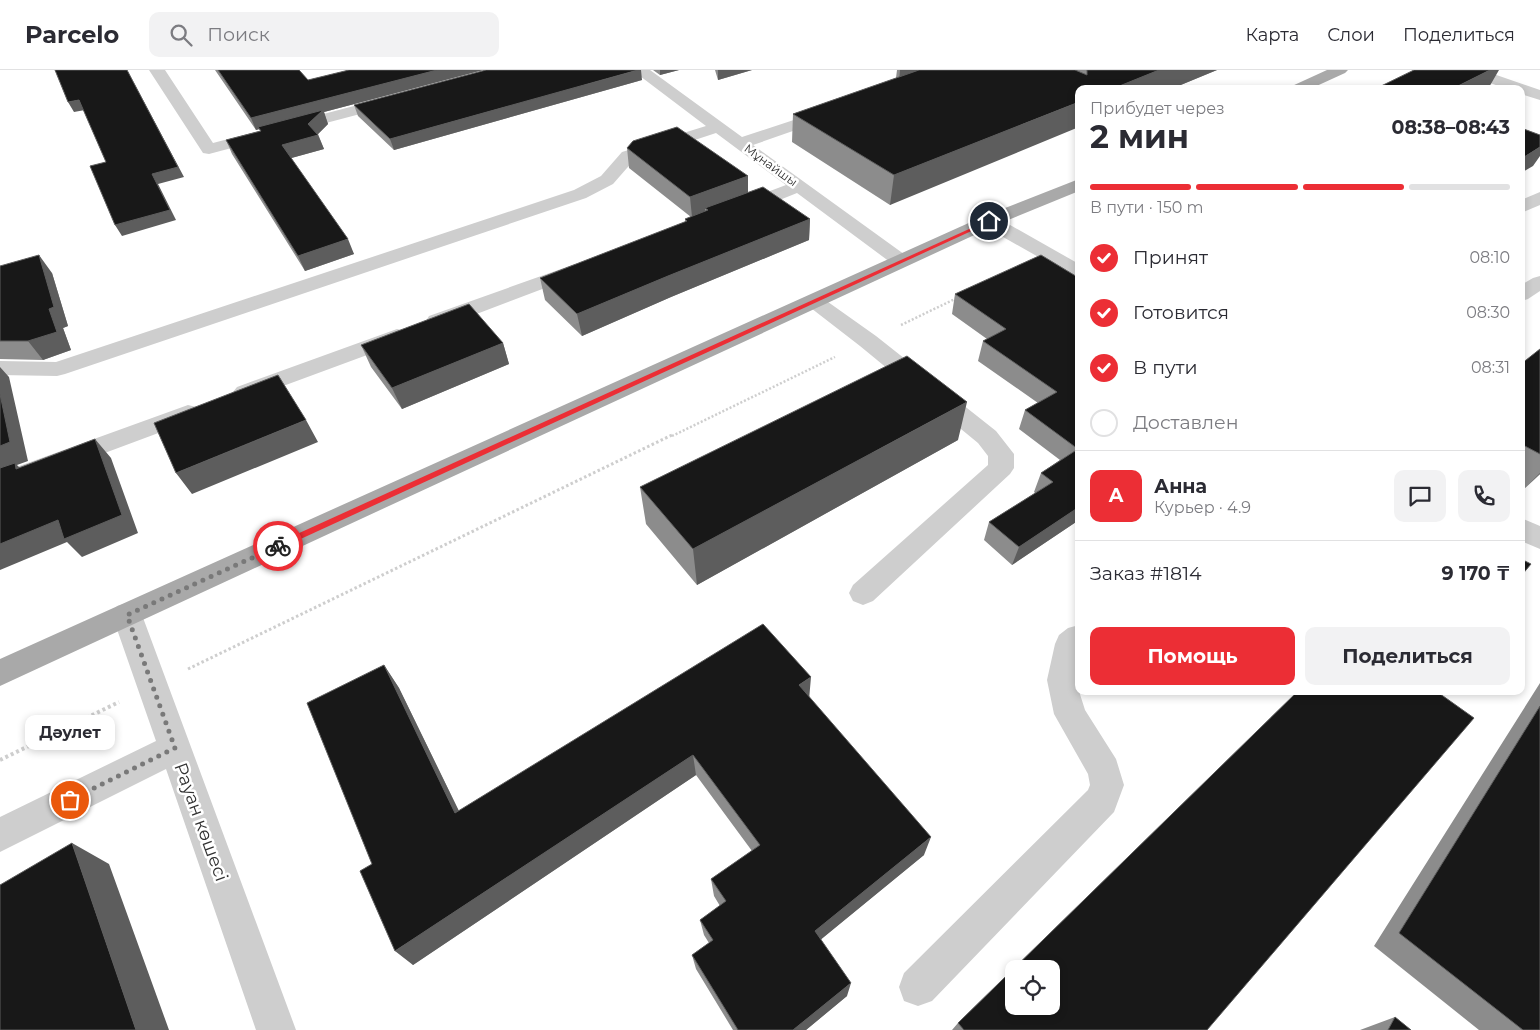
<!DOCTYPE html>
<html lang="ru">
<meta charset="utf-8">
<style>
body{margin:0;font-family:Montserrat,sans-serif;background:#f2f2f3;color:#2b2b33;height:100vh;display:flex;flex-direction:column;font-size:19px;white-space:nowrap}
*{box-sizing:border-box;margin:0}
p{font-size:16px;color:#7c7c81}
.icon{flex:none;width:28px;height:28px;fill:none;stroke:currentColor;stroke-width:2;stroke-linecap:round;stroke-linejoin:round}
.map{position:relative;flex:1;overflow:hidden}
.drawer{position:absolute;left:1075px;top:15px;width:450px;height:610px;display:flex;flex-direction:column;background:#fff;border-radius:10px;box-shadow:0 2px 8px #0003}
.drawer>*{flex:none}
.controls{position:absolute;left:1005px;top:890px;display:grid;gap:10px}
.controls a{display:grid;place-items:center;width:55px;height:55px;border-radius:10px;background:#fff;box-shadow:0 2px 8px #0003;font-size:25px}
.pin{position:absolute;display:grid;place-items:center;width:42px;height:42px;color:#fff;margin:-21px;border:2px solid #fff;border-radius:50%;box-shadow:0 1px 5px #0007}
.courier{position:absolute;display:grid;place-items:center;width:50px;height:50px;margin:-25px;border:4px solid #ec2e35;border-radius:50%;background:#fff;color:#222;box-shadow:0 1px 6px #0007}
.bubble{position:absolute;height:35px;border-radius:10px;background:#fff;box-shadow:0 2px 8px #0003;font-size:16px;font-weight:700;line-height:35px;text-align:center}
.headline em{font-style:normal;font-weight:700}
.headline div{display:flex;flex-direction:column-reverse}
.headline{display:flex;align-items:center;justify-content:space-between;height:85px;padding:0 15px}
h1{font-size:32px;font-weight:700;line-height:38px}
.bar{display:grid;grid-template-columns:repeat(4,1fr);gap:8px 5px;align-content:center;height:60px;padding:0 15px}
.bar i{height:6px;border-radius:4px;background:#e1e1e2}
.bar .on{background:#ec2e35}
.bar p{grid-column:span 4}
.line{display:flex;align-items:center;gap:12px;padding:0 15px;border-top:1px solid #e1e1e2}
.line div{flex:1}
.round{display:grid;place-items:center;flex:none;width:52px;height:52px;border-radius:10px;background:#f2f2f3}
ol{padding:0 15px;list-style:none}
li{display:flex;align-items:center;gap:15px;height:55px}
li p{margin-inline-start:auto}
li .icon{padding:5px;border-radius:50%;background:#ec2e35;color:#fff;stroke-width:4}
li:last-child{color:#7c7c81}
li i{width:28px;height:28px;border:2px solid #e1e1e2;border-radius:50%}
.cta{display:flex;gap:10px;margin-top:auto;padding:10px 15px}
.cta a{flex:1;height:58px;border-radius:10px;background:#ec2e35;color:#fff;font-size:20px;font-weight:700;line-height:58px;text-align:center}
.cta a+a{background:#f2f2f3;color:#2b2b33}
header{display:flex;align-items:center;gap:30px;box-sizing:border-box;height:70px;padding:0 25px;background:#fff;border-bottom:1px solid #e1e1e2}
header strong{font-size:24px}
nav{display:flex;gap:28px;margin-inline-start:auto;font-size:18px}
.search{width:350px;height:45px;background:#f2f2f3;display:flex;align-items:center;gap:12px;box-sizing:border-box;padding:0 18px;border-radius:10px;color:#7c7c81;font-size:19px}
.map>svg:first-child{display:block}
</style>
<header>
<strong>Parcelo</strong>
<div class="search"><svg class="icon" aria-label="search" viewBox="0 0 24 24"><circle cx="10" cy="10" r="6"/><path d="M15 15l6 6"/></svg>Поиск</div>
<nav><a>Карта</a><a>Слои</a><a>Поделиться</a></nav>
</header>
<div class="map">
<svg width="1540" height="960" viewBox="0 0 1540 960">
<rect width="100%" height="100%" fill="#fff"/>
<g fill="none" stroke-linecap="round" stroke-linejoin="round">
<!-- path-far2 -->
<path stroke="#cecece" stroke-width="2.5" stroke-dasharray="2 2" stroke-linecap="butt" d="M901,255L957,228
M672,366L835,287"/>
<!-- path-far1 -->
<path stroke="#cecece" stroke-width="3" stroke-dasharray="2.5 2.5" stroke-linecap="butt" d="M188,599L674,364"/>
<!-- path -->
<path stroke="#cecece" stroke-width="4" stroke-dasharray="3 3" stroke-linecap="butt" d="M0,690L119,632"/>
<!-- minor -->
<path fill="#cecece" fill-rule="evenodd" d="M149,0H165L213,73L392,26L398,28L400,31L398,34L209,84L203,83Z
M632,0H650L742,67L821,41H833L835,44L833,47L753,75L908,187L911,191L908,195L901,197L894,195L797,123L747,143L740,145L733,143L731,139L733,135L786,115L716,63L634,90L613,114L586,128L65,304L57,306L0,305V291L56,292L574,120L601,106L622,82L706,56Z
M1459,0H1482L1540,20V30L1521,24V19H1507L1462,3Z
M1540,122V135L1521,143V130Z
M989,145L996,147L1079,194V208L1072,206L982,155L980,151L982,147Z
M575,194L582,196L585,200L582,204L445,256L437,258L429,256L426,251L429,246Z
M1540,206V221L1528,229L1521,231V215L1533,208Z
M814,225L821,227L876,266L996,361L1014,384V398L1010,404L873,531L863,535L853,531L849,523L853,515L988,395V386L978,373L860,276L807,235L803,231L807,227Z
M397,259L405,261L408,266L405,271L253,327L245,330L237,327L233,322L237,317Z
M188,335L196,337L200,343L196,349L0,422V403Z
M1521,448L1540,456V479L1521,471Z
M127,533L137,536L142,545L296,960H256L166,699L0,782V747L156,671L112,545L117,536Z
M1079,555V621L1085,640L1116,689L1124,715L1114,742L932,931L918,936L904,931L899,917L904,903L1088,720L1090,715L1088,704L1054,644L1047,610L1055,574L1059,565L1068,558Z"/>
<!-- major -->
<path fill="#a9a9a9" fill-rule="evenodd" d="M1327,0H1348L1345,3L1310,19H1289L1292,16Z
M1079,109V121L996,155L0,616V589L982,147Z"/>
</g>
<!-- wall -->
<path fill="#8c8c8c" d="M215,0H299L308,10L349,0H483L324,42L328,54L318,64L324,79L291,88L354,184L305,201L232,84L226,70L260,61L259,59L256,60Z
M653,0H679L660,5Z
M715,0H752L718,10Z
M897,0H1086L1085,4L1086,0H1217L1171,19H1079L890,135L792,72L793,44L896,8Z
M642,10L394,80L358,46L354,35Z
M627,78L748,106V122L810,149L809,170L671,227L582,266L545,230L540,208L685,152V149L691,147L629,98Z
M0,196L52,203L68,256L63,258L71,280L43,290L0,289Z
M1079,208V450L1012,495L984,470L989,452L1035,423L1034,422L1041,403L1060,390L1019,359L1025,340L1038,333L978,291L983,271L987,269L952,244L955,224Z
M503,273L509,294L402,339L371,297L361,275Z
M1540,279V404L1522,421H1521V294Z
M958,370L697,515L646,454L640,417Z
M384,595L399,618L459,741L809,628L924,785L821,869L847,926L806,960H733L696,899L692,885L709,873L704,865L700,850L720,836L714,826L711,809L752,781L696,705L413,895L372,794Z
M1540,613V960H1479L1374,876Z
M1395,947L1411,960H1360Z
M958,953L1207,960H952Z"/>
<!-- shaded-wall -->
<path fill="#5d5d5d" d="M127,0L184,107L158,114L176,150L122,166L115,155L152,104Z
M437,0H483L324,42L328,54L316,66L318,65L324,79L288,89L282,75L308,54L320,43L256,60L251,48Z
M638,0H641L642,10L394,80L390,69Z
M660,0H679L660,5Z
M718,0H752L718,10Z
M900,0H917V6L899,12Z
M1159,0H1217L1171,19H1112Z
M1490,0H1499L1488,19H1452Z
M79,30L85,40L74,42L68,32Z
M1079,32V57L890,135L894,105Z
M1540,77V86L1533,96L1521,103V89Z
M748,106V127L708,140L705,138V143L692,147L690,127Z
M810,149L809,170L671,227L582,266L577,244L668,206Z
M348,169L354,184L305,201L298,186Z
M39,185L52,203L68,256L63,258L71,280L43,290L28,271Z
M503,273L509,294L402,339L392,318Z
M0,297L9,307L28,391L17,395L33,412L0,401Z
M967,332L958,370L697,515L693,479Z
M306,350L318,372L192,424L176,403Z
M95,369L111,388L138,463L82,487L67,472L0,500V474Z
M1540,403V404L1522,421Z
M1079,437V450L1012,495L1019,477Z
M384,595L399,618L469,762L455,743Z
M811,607L809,630L799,615Z
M693,685L696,705L413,895L395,881Z
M931,767L924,785L813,876L815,861Z
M72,773L109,794L169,960H136Z
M851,913L847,926L806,960H793Z"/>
<!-- building -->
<path fill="#181818" stroke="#5d5d5d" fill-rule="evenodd" d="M55,0H127L178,97L152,104L170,140L115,155L90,96L106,92L79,30L68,32Z
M218,0H299L308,10L349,0H437L251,48Z
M486,0H638L390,69L354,35Z
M919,0H1075L1087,5V0H1159L1112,19H1079V32L894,105L793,44Z
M1414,0H1490L1452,19H1375Z
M323,40L308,54L318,65L282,75L348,169L298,186L226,70L261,61L258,57Z
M677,57L748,106L690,127L627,78L633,71Z
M1521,58L1540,65V77L1521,89Z
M763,117L810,149L668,206L577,244L540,208L687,151L685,149L708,140L705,138Z
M39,185L54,237L49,239L57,262L28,271H0V196Z
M1041,185L1079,208V437L1019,477L989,452L1053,412L1041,403L1078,379L1025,340L1057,322L983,271L1006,259L955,224Z
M469,234L503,273L392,318L361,275Z
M1540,279V384L1521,374V294Z
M907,286L967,332L693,479L640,417Z
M278,305L306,350L176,403L154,353Z
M0,324L10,372L0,376Z
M95,369L122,445L64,469L58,450L0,474V398L15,393L16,399Z
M1521,489L1531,494L1521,506Z
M763,554L811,607L799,615L931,767L815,861L851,913L793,960H738L692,885L713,870L700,850L726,831L711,809L760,775L693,685L395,881L360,801L372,794L307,633L384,595L455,743Z
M1298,621H1436L1474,648L1207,960H964L958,953ZM1014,899H1051V936H1014Z
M1540,636V960H1523L1399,863Z
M72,773L136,960H0V815Z
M1395,947L1411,960H1388Z"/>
<!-- route -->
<path fill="#ec2e35" d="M989,150L991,152L281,478L278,479L274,476L275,474Z"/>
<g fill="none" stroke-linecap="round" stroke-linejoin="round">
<!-- done -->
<path stroke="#797979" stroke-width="5" stroke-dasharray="0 9" d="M70,730L175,678L127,545L278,476"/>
</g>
<g text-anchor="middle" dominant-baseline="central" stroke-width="5" stroke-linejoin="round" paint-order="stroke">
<!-- far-street labels -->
<g font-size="12" fill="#313131" stroke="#fff">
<text transform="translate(771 95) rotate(36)">Мұнайшы</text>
</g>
<!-- near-street labels -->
<g font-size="18" fill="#313131" stroke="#fff">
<text transform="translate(201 752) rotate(70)">Рауан көшесі</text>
</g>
</g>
</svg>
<div class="controls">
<a><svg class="icon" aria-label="locate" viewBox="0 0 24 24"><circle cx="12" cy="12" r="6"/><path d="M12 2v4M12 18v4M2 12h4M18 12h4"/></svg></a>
</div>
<div class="pin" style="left:70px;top:730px;background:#ea580c"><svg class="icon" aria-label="bag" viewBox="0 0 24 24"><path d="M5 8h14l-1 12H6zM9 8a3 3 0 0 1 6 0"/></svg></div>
<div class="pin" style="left:989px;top:151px;background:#1f2937"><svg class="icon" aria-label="home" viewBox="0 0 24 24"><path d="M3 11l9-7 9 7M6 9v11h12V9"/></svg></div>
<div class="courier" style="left:278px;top:476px"><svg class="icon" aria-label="bike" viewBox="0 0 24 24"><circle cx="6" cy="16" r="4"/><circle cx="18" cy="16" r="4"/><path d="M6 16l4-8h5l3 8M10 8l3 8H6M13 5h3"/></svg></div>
<div class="bubble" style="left:25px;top:645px;width:90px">Дәулет</div>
<section class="drawer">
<div class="headline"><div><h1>2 мин</h1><p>Прибудет через</p></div><em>08:38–08:43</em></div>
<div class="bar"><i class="on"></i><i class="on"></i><i class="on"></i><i></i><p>В пути · 150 m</p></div>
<ol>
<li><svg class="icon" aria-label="check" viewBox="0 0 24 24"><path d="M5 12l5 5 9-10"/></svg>Принят<p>08:10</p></li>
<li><svg class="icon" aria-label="check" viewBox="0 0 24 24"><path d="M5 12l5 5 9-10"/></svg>Готовится<p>08:30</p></li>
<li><svg class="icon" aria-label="check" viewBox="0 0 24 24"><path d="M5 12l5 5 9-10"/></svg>В пути<p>08:31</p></li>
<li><i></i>Доставлен</li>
</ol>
<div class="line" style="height:90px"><b class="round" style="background:#ec2e35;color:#fff">А</b><div><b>Анна</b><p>Курьер · 4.9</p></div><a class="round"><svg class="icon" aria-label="chat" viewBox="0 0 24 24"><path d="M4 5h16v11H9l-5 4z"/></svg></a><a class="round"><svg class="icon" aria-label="phone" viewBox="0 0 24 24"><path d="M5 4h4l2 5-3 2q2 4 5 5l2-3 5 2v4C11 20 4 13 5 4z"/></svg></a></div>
<div class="line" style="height:65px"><div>Заказ #1814</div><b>9 170 ₸</b></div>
<div class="cta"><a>Помощь</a><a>Поделиться</a></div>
</section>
</div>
